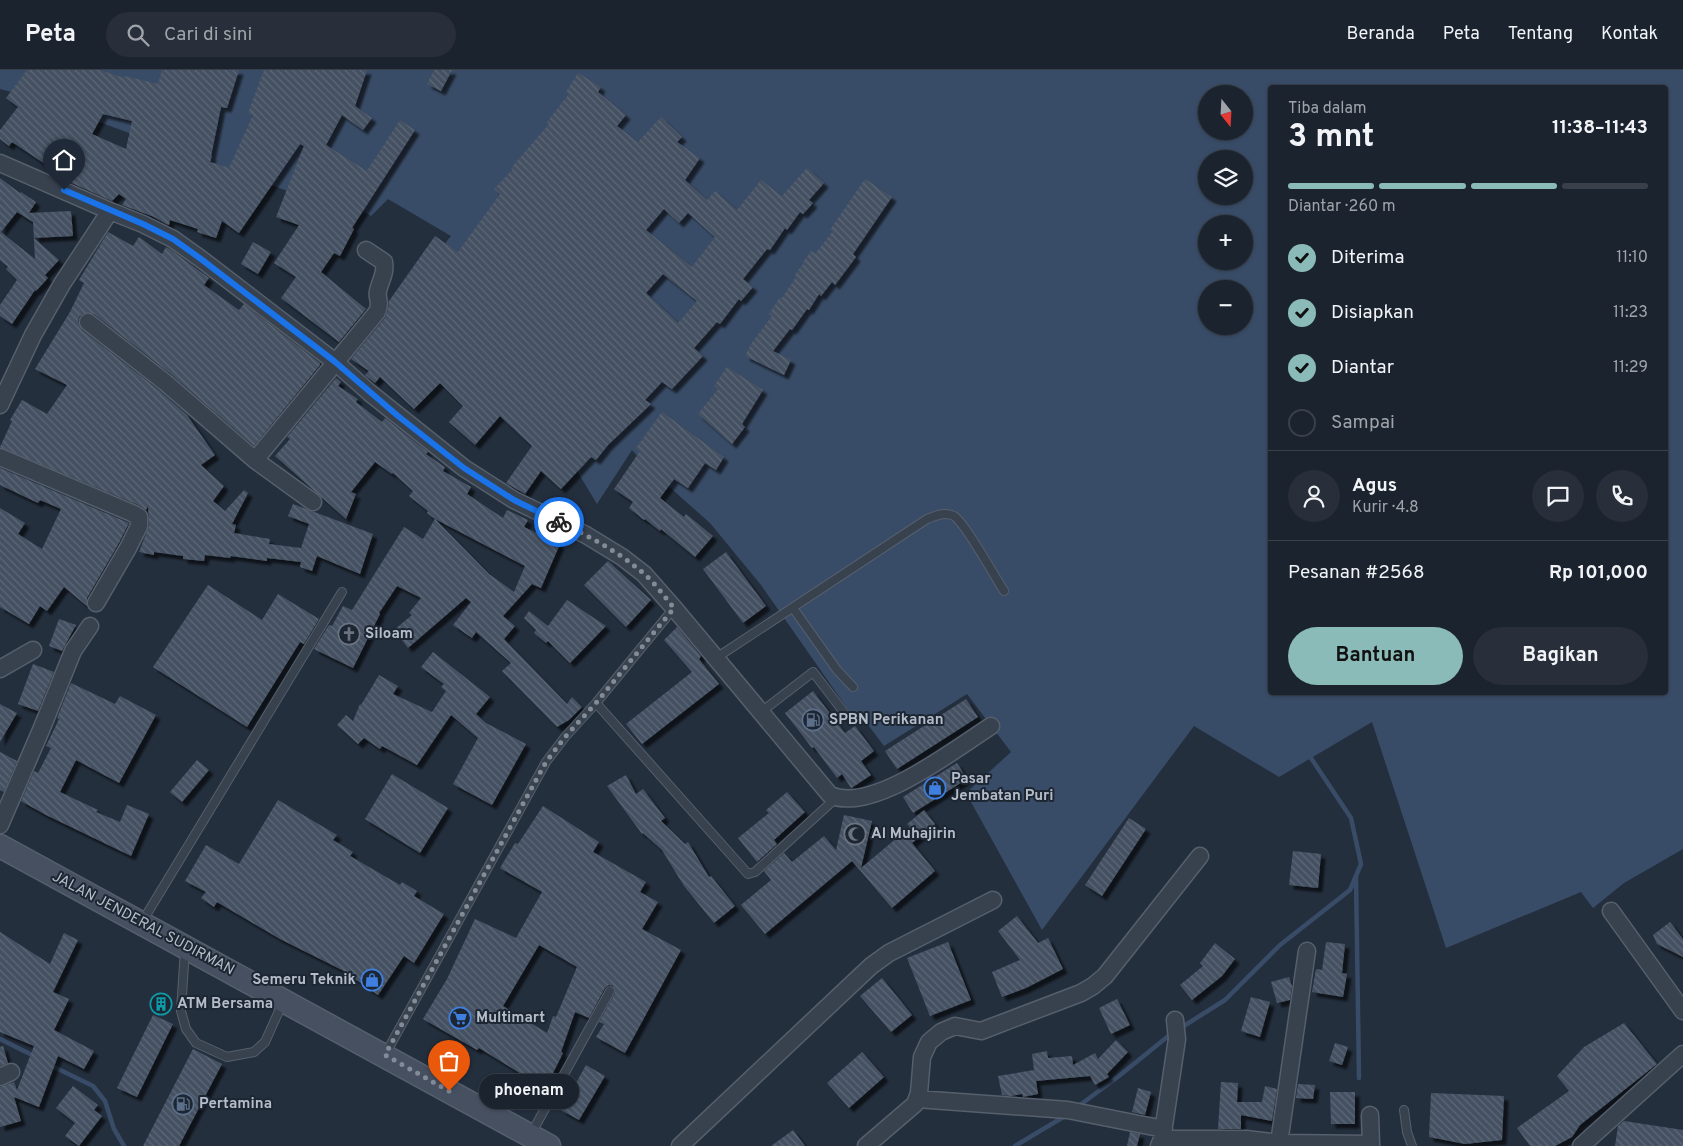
<!DOCTYPE html>
<html lang="id">
<meta charset="utf-8">
<style>
body{margin:0;font-family:Overpass,sans-serif;background:#282f3a;color:#f1f3f6;height:100vh;display:flex;flex-direction:column;font-size:19px;white-space:nowrap}
*{box-sizing:border-box;margin:0}
p{font-size:16px;color:#a0a4aa}
.icon{flex:none;width:28px;height:28px;fill:none;stroke:currentColor;stroke-width:2;stroke-linecap:round;stroke-linejoin:round}
.map{position:relative;flex:1;overflow:hidden}
.sheet{position:absolute;left:1268px;top:15px;width:400px;height:610px;display:flex;flex-direction:column;background:#1b232e;border-radius:5px;box-shadow:0 1px 4px #0004,0 0 0 1px #39404a}
.sheet>*{flex:none}
.needle{width:32px;rotate:162deg}
.tools{position:absolute;left:1198px;top:15px;display:grid;gap:10px}
.tools a{display:grid;place-items:center;width:55px;height:55px;border-radius:50%;background:#1b232e;box-shadow:0 1px 4px #0004,0 0 0 1px #39404a;font-size:25px}
.pin{position:absolute;display:grid;place-items:center;width:42px;height:42px;color:#fff;margin:-51px -21px;border-radius:50% 50% 50% 0;rotate:-45deg;box-shadow:0 0 5px #0007}
.pin .icon{rotate:45deg}
.courier{position:absolute;display:grid;place-items:center;width:50px;height:50px;margin:-25px;border:4px solid #1a73e8;border-radius:50%;background:#fff;color:#222;box-shadow:0 1px 6px #0007}
.bubble{position:absolute;height:35px;border-radius:18px;background:#1b232e;box-shadow:0 1px 4px #0004,0 0 0 1px #39404a;font-size:16px;font-weight:700;line-height:35px;text-align:center}
.headline em{font-style:normal;font-weight:700}
.headline div{display:flex;flex-direction:column-reverse}
.headline{display:flex;align-items:center;justify-content:space-between;height:85px;padding:0 20px}
h1{font-size:32px;font-weight:700;line-height:38px}
.bar{display:grid;grid-template-columns:repeat(4,1fr);gap:8px 5px;align-content:center;height:60px;padding:0 20px}
.bar i{height:6px;border-radius:4px;background:#39404a}
.bar .current{background:#8bbbb9}
.bar p{grid-column:span 4}
.line{display:flex;align-items:center;gap:12px;padding:0 20px;border-top:1px solid #39404a}
.line div{flex:1}
.round{display:grid;place-items:center;flex:none;width:52px;height:52px;border-radius:26px;background:#282f3a}
ol{padding:0 20px;list-style:none}
li{display:flex;align-items:center;gap:15px;height:55px}
li p{margin-inline-start:auto}
li .icon{padding:5px;border-radius:50%;background:#8bbbb9;color:#111;stroke-width:4}
li:last-child{color:#a0a4aa}
li i{width:28px;height:28px;border:2px solid #39404a;border-radius:50%}
.primary-button{display:flex;gap:10px;margin-top:auto;padding:10px 20px}
.primary-button a{flex:1;height:58px;border-radius:30px;background:#8bbbb9;color:#111;font-size:20px;font-weight:700;line-height:58px;text-align:center}
.primary-button a+a{background:#282f3a;color:#f1f3f6}
header{display:flex;align-items:center;gap:30px;box-sizing:border-box;height:70px;padding:0 25px;background:#1b232e;border-bottom:1px solid #39404a}
header strong{font-size:24px}
nav{display:flex;gap:28px;margin-inline-start:auto;font-size:18px}
.search{width:350px;height:45px;background:#282f3a;display:flex;align-items:center;gap:12px;box-sizing:border-box;padding:0 18px;border-radius:28px;color:#a0a4aa;font-size:19px}
.map>svg:first-child{display:block}
</style>
<header>
<strong>Peta</strong>
<div class="search"><svg class="icon" aria-label="search" viewBox="0 0 24 24"><circle cx="10" cy="10" r="6"/><path d="M15 15l6 6"/></svg>Cari di sini</div>
<nav><a>Beranda</a><a>Peta</a><a>Tentang</a><a>Kontak</a></nav>
</header>
<div class="map">
<svg width="1683" height="1076" viewBox="0 0 1683 1076">
<defs>
<pattern id="building-back-hatch" width="6" height="6" patternUnits="userSpaceOnUse" patternTransform="scale(1.25)"><rect width="6" height="6" fill="#455162"/><path d="M-1 5l2 2M0 0l6 6M5-1l2 2" fill="none" stroke="#5d6877"/></pattern>
<filter id="shadow"><feDropShadow dx="4.5" dy="4.5" stdDeviation="1" flood-color="#0009"/></filter>
</defs>
<rect width="100%" height="100%" fill="#242f3e"/>
<!-- water -->
<path fill="#394c67" fill-rule="evenodd" d="M0,0H1683V779L1624,813L1593,838L1581,822L1446,878L1372,652L1279,707L1194,656L1042,860L966,723L1011,682L967,624L884,676L859,643L854,648L761,515L710,453L648,398L632,380L597,434L563,378L392,241L451,166L388,129L371,146L308,107L293,123L31,27L0,19ZM1270,18H1665V622H1270ZM1206,24H1244V61H1206ZM1206,89H1244V126H1206ZM1206,154H1244V191H1206ZM1206,219H1244V256H1206Z"/>
<g fill="none" stroke-linecap="round" stroke-linejoin="round">
<!-- stream -->
<path stroke="#394c67" stroke-width="4.5" d="M1356,807L1359,1008
M1179,959L1225,930L1280,875L1350,820L1361,794L1351,748L1311,688
M0,969L34,986
M50,995L93,1016L105,1031L114,1059L124,1076
M1076,1038L1119,1006L1172,963
M1015,1076L1065,1046"/>
</g>
<!-- building -->
<path fill="url(#building-back-hatch)" fill-rule="evenodd" filter="url(#shadow)" d="M27,0H100L124,8V6L158,14L162,0H239L227,38L221,37L211,86H212L210,92L229,98L253,45L248,43L264,0H367L355,36L372,48L363,60L342,45L326,75L367,101L400,50L415,60L352,158L354,159L340,186L334,183L321,202L366,239L339,272L281,228L296,207L274,193L299,155L276,147L304,76L300,74L239,163L222,151L216,168L197,162L198,159L170,150L169,155L166,154L154,147L122,135L126,129L119,124L112,131L56,106L46,98L48,96L12,72L9,76L0,69V60L18,37L6,28ZM103,44L132,51L126,79L92,64Z
M434,0H452L441,21L427,14Z
M578,3L601,17L598,22L626,45L617,56L638,72L661,47L682,67L677,72L700,88L685,110L707,130L715,121L737,140L761,110L782,126L807,98L824,113L809,130L813,133L803,144L800,142L787,160L785,158L770,180L767,179L743,209L753,217L741,231L739,229L720,254L717,252L694,278L703,286L672,319L662,312L645,330L651,334L608,375L596,390L591,387L561,419L541,401L525,424L506,413L532,376L500,346L475,375L449,352L463,336L440,313L414,339L380,307L375,313L365,305L369,301L351,289L385,248L388,240L389,231L435,166L458,182L500,124L494,119L513,99L511,98L549,54L547,52L569,24L566,22ZM664,139L679,153L688,143L715,167L692,197L646,160ZM663,204L697,231L678,253L646,223Z
M0,108L20,123L21,122L36,132L29,143L71,141L73,166L34,168L59,190L45,205L48,208L36,221L35,220L12,254L0,246V235L17,210L6,199L8,197L0,190ZM17,142L33,152L35,189L1,162Z
M865,109L892,127L853,184L856,187L835,215L832,212L821,226L819,224L809,240L807,239L792,260L790,259L773,281L791,290L784,305L745,286L751,274L772,246L769,244L780,227L782,228L796,207L794,206L804,193L803,192L811,181L815,184L833,161L830,160Z
M108,162L133,176L139,167L162,184L166,177L170,179L209,208L204,215L239,240L244,234L320,293V295L254,376L172,305L94,244L85,243L80,246L78,250L79,255L82,260L160,321L187,345L215,385L201,395L224,416L213,431L225,441L244,420L248,423L232,454L236,455L234,463L270,469L269,474L301,478L309,454L288,446L293,434L373,464L360,504L317,486L312,501L300,497L301,492L267,488V491L231,486L230,488L205,485L204,491L183,489V486L154,482V485L139,482L149,456L148,436L146,440L136,434L0,377L12,351L10,350L22,330L47,344L67,315L35,299L70,242L84,213L79,210Z
M253,172L271,182L258,204L241,194Z
M727,297L763,320L742,354L745,357L732,374L698,344L718,319L714,316Z
M336,308L341,312L338,316L358,329L356,332L382,352L385,348L428,382L426,384L445,397L443,401L471,417L467,424L503,448L507,440L528,450L524,457L560,474L541,518L532,514L503,546L515,556L504,569L567,634L572,627L582,637L569,650L557,657L502,601L511,593L476,562L472,568L453,555L471,532L466,528L408,578L394,560L412,545L409,543L421,528L397,516L379,543L380,544L353,598L314,579L329,555L332,556L343,536L352,540L404,457L423,469L435,449L489,504L514,522L525,496L435,449L427,443L428,441L409,426L413,421L393,403L392,404L375,392L351,422L356,424L346,449L275,386L290,369L287,367Z
M662,342L724,387L716,400L705,393L688,418L674,409L660,428L684,447L686,444L713,466L695,487L661,459L660,461L645,449L644,450L629,438L633,432L614,419L640,381L636,378Z
M0,398L129,453L119,473L87,528V536L64,517L47,541L40,536L29,554L0,537V438L25,453L18,464L42,479L61,439L40,430L38,433L0,415Z
M726,482L766,536L743,553L703,499Z
M608,491L651,530L626,557L584,515Z
M208,515L262,550L278,524L319,549L304,574L300,572L247,657L153,597Z
M567,530L606,556L570,593L548,571L546,573L534,563L536,560L524,548L529,541L548,556Z
M59,549L76,555L62,581L49,576Z
M677,557L701,586L699,589L719,614L642,674L626,654L692,602L664,570Z
M433,582L490,627L476,644L486,653L526,674L492,735L453,714L478,668L451,645L417,695L382,676L380,679L364,668L358,674L337,655L346,645L353,651L360,634L361,635L379,605L398,616L393,624L432,642L446,621L441,617L444,614L421,597Z
M33,594L54,602L38,641L18,634Z
M71,613L115,634L120,626L156,645L119,713L76,690L60,722L98,740L96,742L120,752L127,735L149,744L131,786L46,745L21,731L34,701L38,703L51,678L46,676L59,649L57,648Z
M813,621L845,663L855,656L874,681L861,691L871,705L853,717L851,718L842,704L837,708L814,677L812,678L785,643Z
M966,629L978,647L897,699L885,681Z
M0,634L17,643L0,672Z
M0,682L17,691L4,722L0,720Z
M197,690L209,700L182,732L170,722Z
M957,693L967,709L913,743L903,727Z
M392,704L448,738L420,783L365,749Z
M626,705L636,724L643,719L665,748L661,751L685,774L688,772L709,807L711,806L735,836L714,853L684,816L662,780L643,763L642,764L607,716Z
M787,722L805,742L774,770L777,774L757,792L738,768L769,743L766,740Z
M278,730L337,765L333,770L353,782L350,786L400,815L402,812L417,821L414,826L444,844L414,893L404,886L378,925L342,900L280,869L217,832L214,837L201,828L206,822L185,811L206,775L239,794Z
M543,736L599,772L593,782L646,812L640,822L658,832L642,859L681,880L625,983L596,967L604,954L599,952L615,923L613,916L609,915L605,918L589,948L575,942L561,982L563,983L544,1021L521,1010L523,1005L479,978L477,980L423,949L447,909L475,849L516,868L542,822L500,798L515,773L518,774ZM539,875L577,897L556,947L553,946L547,963L503,936Z
M924,740L935,754L912,773L935,801L892,838L852,791L765,864L741,835L771,810L764,801L784,783L792,792L824,766L836,780L844,745L872,751L861,798L910,757L907,754Z
M1129,748L1146,759L1102,826L1085,815Z
M1293,781L1321,784L1318,818L1289,815Z
M1017,846L1038,873L1048,868L1063,899L1026,918L1002,927L992,902L1020,890L998,861Z
M1670,852L1683,869V887L1657,874L1653,865Z
M0,862L50,894L64,863L78,870L53,922L69,929L54,960L94,981L84,999L58,986L39,1037L14,1027L21,1051L0,1057V1017L14,1012L17,1020L34,976L0,962Z
M948,872L971,930L930,946L907,888Z
M1326,872L1345,874L1342,903L1347,904L1343,927L1312,922L1316,899L1322,900Z
M1215,873L1235,889L1222,906L1192,930L1180,915L1203,896L1200,893Z
M1289,907L1292,916L1290,930L1277,933L1271,912Z
M882,908L912,945L891,962L860,926Z
M1251,927L1270,932L1260,967L1241,961Z
M1117,929L1130,955L1111,964L1099,938Z
M153,945L173,954L137,1027L117,1018Z
M1624,953L1657,994L1580,1055L1572,1067L1555,1076H1530L1517,1058L1569,1021L1557,1006L1584,977Z
M1116,970L1128,982L1107,1004L1109,1007L1095,1015L1090,1006L1036,1011L1038,1024L1023,1027L1022,1024L1011,1026L1002,1025L998,1006L1034,1000L1032,984L1047,981L1048,988L1072,986L1073,995L1095,983L1098,989Z
M1335,973L1348,977L1342,995L1329,991Z
M3,976L8,993L0,996V977Z
M193,979L222,994L179,1076H143Z
M862,982L884,1007L849,1038L827,1013Z
M586,995L605,1006L579,1050L561,1040Z
M1221,1012L1238,1013L1237,1032H1262L1265,1016L1277,1019L1272,1051L1241,1045V1059H1218Z
M1298,1014L1315,1015L1313,1029L1296,1028Z
M73,1016L98,1035L94,1040L102,1046L79,1076L65,1066L75,1053L56,1038Z
M1138,1018L1151,1022L1145,1045L1132,1042Z
M1330,1022H1355V1054H1331Z
M1431,1023L1504,1026L1502,1070L1465,1074L1429,1067Z
M1624,1051L1683,1060V1076H1615L1618,1056Z
M793,1060L805,1076H771Z
M1130,1062L1140,1064L1137,1076H1127Z"/>
<g fill="none" stroke-linecap="round" stroke-linejoin="round">
<!-- service casing -->
<g stroke="#565f6c" stroke-width="10">
<path id="service" d="M793,538L837,600L853,617
M716,588L927,449C935,446 945,441 954,446C965,453 995,507 1004,521
M596,633L748,804L755,802L836,728
M761,642L813,602L846,645
M142,852L342,522
M185,879L181,941L186,959L196,973L227,987L254,982L265,972L283,932
M386,983L546,692L565,667L596,633L674,538
M1404,1040L1407,1062L1412,1076
M531,1064L610,921"/>
</g>
<!-- minor casing -->
<g stroke="#565f6c" stroke-width="19">
<path id="minor" d="M0,93L110,141
M88,252L166,313L255,390L313,432
M0,335L33,265L62,214L110,141L143,154L173,169L201,189L334,291L370,323L464,398L514,430L586,465L622,487L644,504L674,538L830,725C872,744 955,679 991,656
M0,387L132,443L139,447V456L128,478L96,533
M255,390L377,242C382,231 376,229 378,221C380,211 386,204 384,192L366,180
M0,599L33,580
M0,755L41,660L73,581L90,556
M1611,841L1683,941
M0,1007L11,1002
M917,1029L1068,1040L1164,1059
M1370,1045L1371,1074
M1162,1069L1177,969L1175,950
M1279,1073L1307,881
M680,1076L871,896L889,883L993,830
M866,1076L915,1034L919,1023L922,987L929,972L941,962L955,956L981,961L1081,923L1093,916L1105,906L1200,786
M1159,1076L1162,1069H1246L1279,1073L1371,1074V1076
M1581,1076L1683,984"/>
</g>
<!-- secondary casing -->
<g stroke="#565f6c" stroke-width="25">
<path id="secondary" d="M0,776L549,1076"/>
</g>
<!-- service -->
<use href="#service" stroke="#38414e" stroke-width="8"/>
<!-- minor -->
<use href="#minor" stroke="#38414e" stroke-width="16"/>
<!-- secondary -->
<use href="#secondary" stroke="#465061" stroke-width="22"/>
</g>
<g fill="none" stroke-linecap="round" stroke-linejoin="round">
<!-- done -->
<path stroke="#828b98" stroke-width="5" stroke-dasharray="0 9" d="M449,1021L385,985L546,692L565,667L596,633L674,538C664,526 655,513 643,503C618,481 588,466 559,452"/>
<!-- route -->
<path stroke="#1a73e8" stroke-width="6" d="M64,120L143,154L173,169L201,189L334,291L398,346L464,398L514,430L559,452"/>
</g>
<!-- icons -->
<defs>
<g id="church-ring" transform="scale(1.125)"><circle r="9.5" fill="#1d2633" stroke="#6b7280" stroke-width="1.5"/><path d="M-1.2-6h2.4v3.5h3.3v2.4h-3.3V6h-2.4V-.1h-3.3v-2.4h3.3Z" fill="#6b7280"/></g>
<g id="fuel-ring" transform="scale(1.125)"><circle r="9.5" fill="#1d2633" stroke="#5c6f8a" stroke-width="1.5"/><path d="M-5.5-6h7V0h2V4h1.3V-2.5L3-4.5l.8-.8L6-3V5H2.5V1h-1V6h-7ZM-4.2-4.7v3.2H.2V-4.7Z" fill="#5c6f8a"/></g>
<g id="shop-ring" transform="scale(1.125)"><circle r="9.5" fill="#1d2633" stroke="#3f7fe0" stroke-width="1.5"/><path d="M-5-2.5h2.3a2.7 3.5 0 0 1 5.4 0H5L5.5 6h-11ZM-1.5-2.5h3a1.5 2.3 0 0 0-3 0Z" fill="#3f7fe0"/></g>
<g id="mosque-ring" transform="scale(1.125)"><circle r="9.5" fill="#1d2633" stroke="#6b7280" stroke-width="1.5"/><path d="M3.5-4.9A6 6 0 1 0 3.5 4.9A5 5 0 1 1 3.5-4.9Z" fill="#6b7280"/></g>
<g id="building-ring" transform="scale(1.125)"><circle r="9.5" fill="#1d2633" stroke="#0f9aa8" stroke-width="1.5"/><path d="M-4-6H4V6H1V3H-1V6H-4ZM-2.5-4.3h1.7v1.8h-1.7ZM.8-4.3h1.7v1.8H.8ZM-2.5-1h1.7V.8h-1.7ZM.8-1h1.7V.8H.8Z" fill="#0f9aa8"/></g>
<g id="supermarket-ring" transform="scale(1.125)"><circle r="9.5" fill="#1d2633" stroke="#3f7fe0" stroke-width="1.5"/><path d="M-6-5.5h2.5l.6 2H6L4.5 2H-2.5L-4.4-4H-6ZM-1.5 3.2a1.3 1.3 0 1 0 .1 0ZM3 3.2a1.3 1.3 0 1 0 .1 0Z" fill="#3f7fe0"/></g>
</defs>
<g fill-rule="evenodd">
<use href="#church-ring" x="349" y="564"/>
<use href="#fuel-ring" x="813" y="650"/>
<use href="#shop-ring" x="935" y="718"/>
<use href="#mosque-ring" x="855" y="764"/>
<use href="#shop-ring" x="372" y="910"/>
<use href="#building-ring" x="161" y="934"/>
<use href="#supermarket-ring" x="460" y="948"/>
<use href="#fuel-ring" x="183" y="1034"/>
</g>
<g text-anchor="middle" dominant-baseline="central" stroke-width="4" stroke-linejoin="round" paint-order="stroke">
<!-- poi labels -->
<g font-size="15" font-weight="bold" fill="#b4bcc9" stroke="#1d2633" text-anchor="start">
<text x="365" y="564">Siloam</text>
<text x="829" y="650">SPBN Perikanan</text>
<text x="951" y="709">Pasar<tspan x="951" dy="17">Jembatan Puri</tspan></text>
<text x="871" y="764">Al Muhajirin</text>
<text x="356" y="910" text-anchor="end">Semeru Teknik</text>
<text x="177" y="934">ATM Bersama</text>
<text x="476" y="948">Multimart</text>
<text x="199" y="1034">Pertamina</text>
</g>
<!-- street labels -->
<g font-size="15" fill="#b4bcc9" stroke="#1d2633">
<text transform="translate(143 854) rotate(28)">JALAN JENDERAL SUDIRMAN</text>
</g>
</g>
</svg>
<div class="tools">
<a><svg class="needle" viewBox="-14 -14 28 28"><path d="M0-13l5 13h-10z" fill="#e53935"/><path d="M0 13l5-13h-10z" fill="#a0a4aa"/></svg></a>
<a><svg class="icon" aria-label="layers" viewBox="0 0 24 24"><path d="M12 4l9 5-9 5-9-5zM3 14l9 5 9-5"/></svg></a>
<a>+</a>
<a>−</a>
</div>
<div class="pin" style="left:449px;top:1021px;background:#ea580c"><svg class="icon" aria-label="bag" viewBox="0 0 24 24"><path d="M5 8h14l-1 12H6zM9 8a3 3 0 0 1 6 0"/></svg></div>
<div class="pin" style="left:64px;top:120px;background:#1f2937"><svg class="icon" aria-label="home" viewBox="0 0 24 24"><path d="M3 11l9-7 9 7M6 9v11h12V9"/></svg></div>
<div class="courier" style="left:559px;top:452px"><svg class="icon" aria-label="bike" viewBox="0 0 24 24"><circle cx="6" cy="16" r="4"/><circle cx="18" cy="16" r="4"/><path d="M6 16l4-8h5l3 8M10 8l3 8H6M13 5h3"/></svg></div>
<div class="bubble" style="left:479px;top:1004px;width:100px">phoenam</div>
<section class="sheet">
<div class="headline"><div><h1>3 mnt</h1><p>Tiba dalam</p></div><em>11:38–11:43</em></div>
<div class="bar"><i class="current"></i><i class="current"></i><i class="current"></i><i></i><p>Diantar · 260 m</p></div>
<ol>
<li><svg class="icon" aria-label="check" viewBox="0 0 24 24"><path d="M5 12l5 5 9-10"/></svg>Diterima<p>11:10</p></li>
<li><svg class="icon" aria-label="check" viewBox="0 0 24 24"><path d="M5 12l5 5 9-10"/></svg>Disiapkan<p>11:23</p></li>
<li><svg class="icon" aria-label="check" viewBox="0 0 24 24"><path d="M5 12l5 5 9-10"/></svg>Diantar<p>11:29</p></li>
<li><i></i>Sampai</li>
</ol>
<div class="line" style="height:90px"><a class="round"><svg class="icon" aria-label="person" viewBox="0 0 24 24"><circle cx="12" cy="8" r="4"/><path d="M4 21q1-7 8-7t8 7"/></svg></a><div><b>Agus</b><p>Kurir · 4.8</p></div><a class="round"><svg class="icon" aria-label="chat" viewBox="0 0 24 24"><path d="M4 5h16v11H9l-5 4z"/></svg></a><a class="round"><svg class="icon" aria-label="phone" viewBox="0 0 24 24"><path d="M5 4h4l2 5-3 2q2 4 5 5l2-3 5 2v4C11 20 4 13 5 4z"/></svg></a></div>
<div class="line" style="height:65px"><div>Pesanan #2568</div><b>Rp 101,000</b></div>
<div class="primary-button"><a>Bantuan</a><a>Bagikan</a></div>
</section>
</div>
